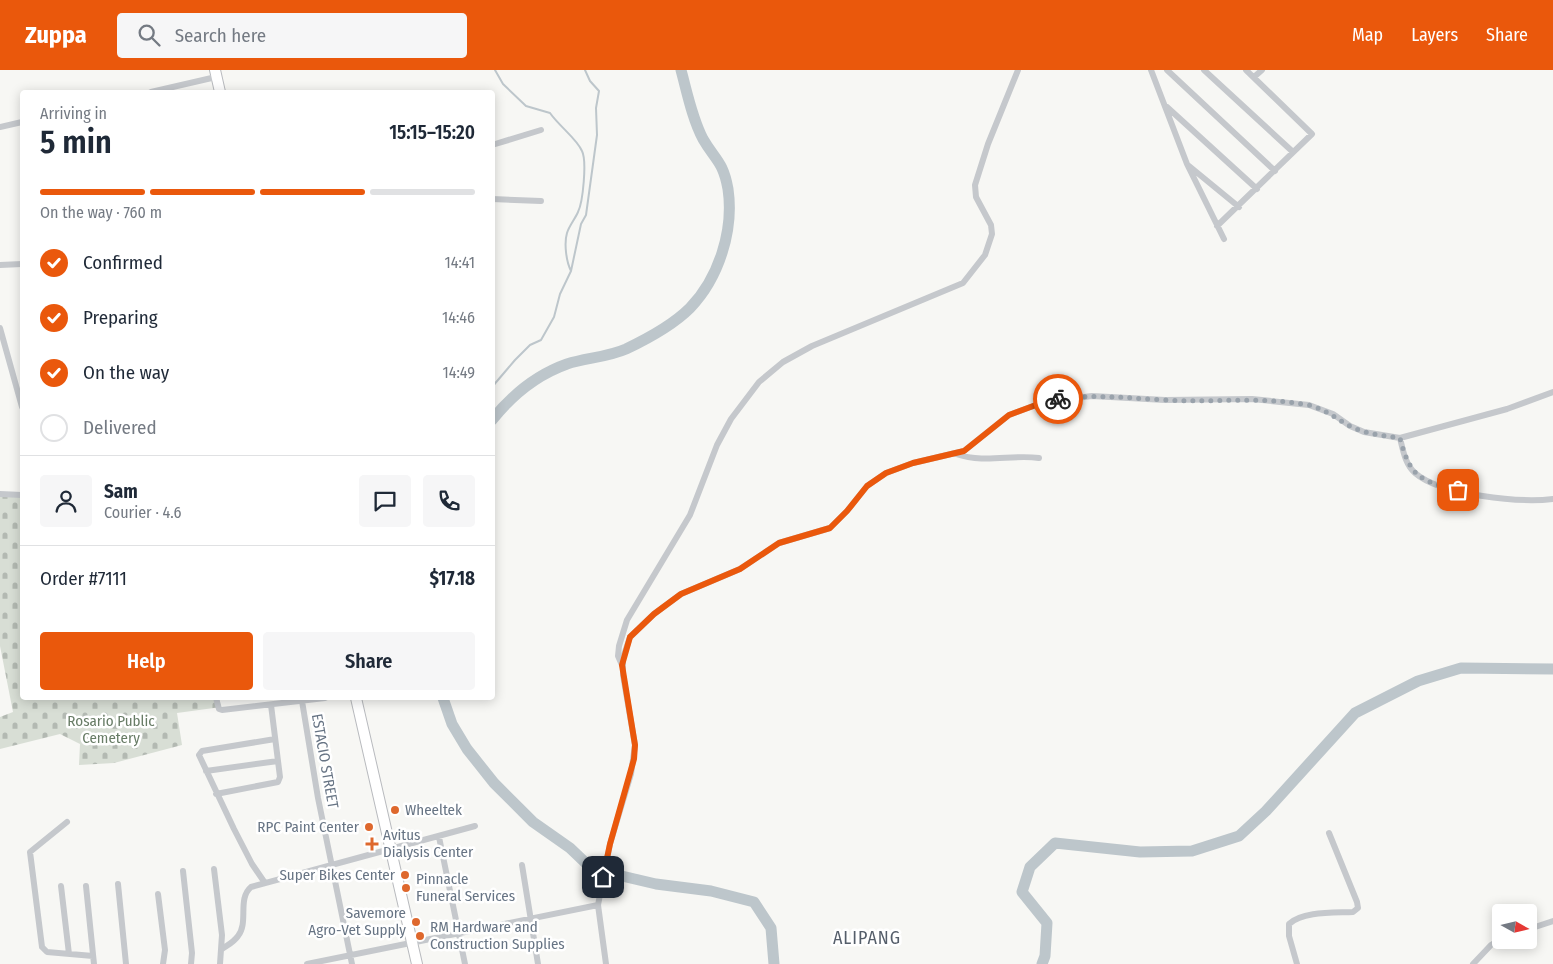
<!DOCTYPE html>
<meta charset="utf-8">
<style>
body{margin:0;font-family:"Fira Sans Condensed",sans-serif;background:#f6f6f7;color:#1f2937;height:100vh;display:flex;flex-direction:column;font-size:19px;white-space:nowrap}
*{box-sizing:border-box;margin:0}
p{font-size:16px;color:#747a83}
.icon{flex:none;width:28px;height:28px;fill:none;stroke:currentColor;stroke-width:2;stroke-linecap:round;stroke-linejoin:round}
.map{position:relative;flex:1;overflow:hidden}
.details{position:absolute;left:20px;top:20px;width:475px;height:610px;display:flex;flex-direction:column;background:#fff;border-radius:5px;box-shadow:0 2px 12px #0003}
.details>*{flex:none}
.needle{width:32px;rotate:98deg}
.fabs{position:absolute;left:1492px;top:834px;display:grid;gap:10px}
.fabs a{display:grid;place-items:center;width:45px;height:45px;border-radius:5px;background:#fff;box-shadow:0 2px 12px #0003;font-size:25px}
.pin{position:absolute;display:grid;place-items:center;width:42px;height:42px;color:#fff;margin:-21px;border-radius:10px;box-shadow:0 2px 8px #0006}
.courier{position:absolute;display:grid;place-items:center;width:50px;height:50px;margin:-25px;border:4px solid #ea580c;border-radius:50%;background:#fff;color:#222;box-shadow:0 1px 6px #0007}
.overview em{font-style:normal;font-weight:600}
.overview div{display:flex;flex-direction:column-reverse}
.overview{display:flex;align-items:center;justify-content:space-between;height:85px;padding:0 20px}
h1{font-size:32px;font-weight:600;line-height:38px}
.bar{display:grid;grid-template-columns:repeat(4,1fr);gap:8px 5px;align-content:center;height:60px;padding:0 20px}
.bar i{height:6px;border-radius:4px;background:#e0e1e3}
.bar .active{background:#ea580c}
.bar p{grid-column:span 4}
.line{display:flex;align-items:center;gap:12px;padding:0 20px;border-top:1px solid #e0e1e3}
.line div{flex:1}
.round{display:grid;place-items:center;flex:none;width:52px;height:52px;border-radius:5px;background:#f6f6f7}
ol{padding:0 20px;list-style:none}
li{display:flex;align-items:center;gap:15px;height:55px}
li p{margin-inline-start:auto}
li .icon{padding:5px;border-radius:50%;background:#ea580c;color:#fff;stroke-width:4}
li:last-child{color:#747a83}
li i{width:28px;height:28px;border:2px solid #e0e1e3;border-radius:50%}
.button{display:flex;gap:10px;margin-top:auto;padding:10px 20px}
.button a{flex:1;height:58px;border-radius:5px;background:#ea580c;color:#fff;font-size:20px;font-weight:600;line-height:58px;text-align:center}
.button a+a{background:#f6f6f7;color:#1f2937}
header{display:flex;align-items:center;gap:30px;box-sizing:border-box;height:70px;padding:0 25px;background:#ea580c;color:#fff}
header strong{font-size:24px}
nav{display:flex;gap:28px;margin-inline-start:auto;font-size:18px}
.search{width:350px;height:45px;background:#f6f6f7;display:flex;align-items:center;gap:12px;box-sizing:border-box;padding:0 18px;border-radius:5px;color:#747a83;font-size:19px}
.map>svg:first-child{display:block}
</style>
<header>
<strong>Zuppa</strong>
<div class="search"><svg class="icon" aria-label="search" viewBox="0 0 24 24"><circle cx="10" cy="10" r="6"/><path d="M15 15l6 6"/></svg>Search here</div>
<nav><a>Map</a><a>Layers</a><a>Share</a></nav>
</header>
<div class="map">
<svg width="1553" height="894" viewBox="0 0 1553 894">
<defs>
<pattern id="cemetery-stones" width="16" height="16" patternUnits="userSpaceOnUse" patternTransform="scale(1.25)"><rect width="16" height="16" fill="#d8ded5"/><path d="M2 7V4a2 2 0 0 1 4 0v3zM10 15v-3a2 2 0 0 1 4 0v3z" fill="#b3b9b2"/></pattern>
</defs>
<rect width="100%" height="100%" fill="#f7f7f4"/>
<!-- cemetery -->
<path fill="url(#cemetery-stones)" d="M0,423L22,424V628H219L221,637L177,643L182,675L114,693L79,695L80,674L60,664L0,679V647L13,642L0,576Z"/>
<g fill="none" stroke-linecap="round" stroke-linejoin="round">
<!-- stream -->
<path stroke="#bdc6cb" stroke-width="2" d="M495,0L503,14L526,36L550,43C559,56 577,69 582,81C587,91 583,132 578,142C575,149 569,156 567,163C564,173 566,191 571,201
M492,317L515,290L530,275L541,270L554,247L560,224L571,201L581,154L586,145L597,65L596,38L599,21L590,11L585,0"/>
<!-- river -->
<path stroke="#bdc6cb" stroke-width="11" d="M492,350C512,325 536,305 567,294C586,288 608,287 626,279C647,269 673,255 690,238C719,208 734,160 728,119C723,91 715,90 703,69C692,48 687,22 681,0
M443,628L452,654L467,679L494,713L533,752L570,778L592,799L656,814L711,821L754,832L771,858L774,894
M1042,894L1045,886L1047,853L1022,822L1030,797L1055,773L1140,782L1192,781L1239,766L1266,741L1355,643L1418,611L1461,598L1553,599"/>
<!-- trunk casing -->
<g stroke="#b8babe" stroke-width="12">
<path id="trunk" d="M215,0L220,22
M356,628L417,894"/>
</g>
<!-- minor -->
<path stroke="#c5c8cc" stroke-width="6" d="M1151,0L1187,94L1224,169
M1167,0L1275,101
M1204,0L1293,82
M1254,7L1262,0
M151,22L216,7
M1167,37L1257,119
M0,57L22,52
M492,75L541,60
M1189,96L1239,137
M492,129L541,131
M1217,156L1312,64L1246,0
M0,195L22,194
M0,258L22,337
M1400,368C1403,380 1405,394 1415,403C1440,425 1520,433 1553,429
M956,384C986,394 1011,384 1039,388
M0,424L22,425
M622,595L618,586L619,576L627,550L690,445L717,375L731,349L759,312L783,292L812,276L963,213L985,185L992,164L991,155L976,127L975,115L988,74L1018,0
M216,628L219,639L222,640L325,628
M302,631L318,728L352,894
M206,701L278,691
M216,724L278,712L280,707L271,635
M67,752L30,782L42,877L47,882L93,886
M439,767L465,894
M522,795L538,894
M214,799L222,865L220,894
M183,801L192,883L191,894
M265,813L252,794L234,759L199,685L202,681L275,669
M118,814L126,894
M61,816L69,884
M86,816L94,894
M158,824L165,880L163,894
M1529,859L1553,851
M222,879C228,875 234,872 238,866C249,852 237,829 251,817L475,756
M307,894L598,835
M606,894L598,835L610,774L631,704L635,675L623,605V588L630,567L654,544L681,524L740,499L779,473L830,458L847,441L867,416L886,403L913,393L964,381L1009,345L1044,332L1092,326L1165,330L1252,329L1309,335L1333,344L1350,356L1364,362L1400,368L1507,339L1553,322
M1297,894L1289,866V854C1303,841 1334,843 1353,842L1358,838L1357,832L1329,763
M1473,894L1491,875L1501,869"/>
<!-- trunk -->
<use href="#trunk" stroke="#fff" stroke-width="10"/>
</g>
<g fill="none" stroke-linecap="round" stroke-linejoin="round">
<!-- done -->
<path stroke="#99a2ab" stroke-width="5" stroke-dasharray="0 9" d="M1058,329C1094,324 1128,328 1164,330C1213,333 1259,326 1308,335C1326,339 1337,350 1352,357C1367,364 1384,366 1400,368C1410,407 1420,411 1458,420"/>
<!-- route -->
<path stroke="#ea580c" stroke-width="6" d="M603,807L610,774L634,689L635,675L622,595L630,567L654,544L681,524L740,499L779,473L830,458L847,441L867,416L886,403L913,393L964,381L1009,345L1044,332L1058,329"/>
</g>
<!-- markers -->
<g fill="#de682d" stroke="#fff" stroke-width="2">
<circle cx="395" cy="740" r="5"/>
<circle cx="369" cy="757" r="5"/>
<path d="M369.5 766.5h5v5h5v5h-5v5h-5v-5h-5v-5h5z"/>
<circle cx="405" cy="805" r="5"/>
<circle cx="406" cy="818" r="5"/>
<circle cx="416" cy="852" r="5"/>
<circle cx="420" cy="866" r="5"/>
</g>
<g text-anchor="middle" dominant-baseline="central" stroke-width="5" stroke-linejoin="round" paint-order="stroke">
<!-- park labels -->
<g font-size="15" fill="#687c66" stroke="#fff">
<text x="111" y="651">Rosario Public<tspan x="111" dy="17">Cemetery</tspan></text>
</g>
<!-- street labels -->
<g font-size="15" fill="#677484" stroke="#fff">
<text transform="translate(325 691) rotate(80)">ESTACIO STREET</text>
</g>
<!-- poi labels -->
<g font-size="15" fill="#677484" stroke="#fff" text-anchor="start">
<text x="405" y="740">Wheeltek</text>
<text x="359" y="757" text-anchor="end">RPC Paint Center</text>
<text x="383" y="765">Avitus<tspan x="383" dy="17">Dialysis Center</tspan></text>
<text x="395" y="805" text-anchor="end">Super Bikes Center</text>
<text x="416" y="809">Pinnacle<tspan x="416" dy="17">Funeral Services</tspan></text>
<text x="406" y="843" text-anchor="end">Savemore<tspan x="406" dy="17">Agro-Vet Supply</tspan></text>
<text x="430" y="857">RM Hardware and<tspan x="430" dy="17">Construction Supplies</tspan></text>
</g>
<!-- quarter labels -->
<g font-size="18" letter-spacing="1" fill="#555e6a" stroke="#fff">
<text x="867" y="868">ALIPANG</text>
</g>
</g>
</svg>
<div class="fabs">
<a><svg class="needle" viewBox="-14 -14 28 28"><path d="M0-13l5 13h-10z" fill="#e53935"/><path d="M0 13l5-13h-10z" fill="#747a83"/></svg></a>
</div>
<div class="pin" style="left:1458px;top:420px;background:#ea580c"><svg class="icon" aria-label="bag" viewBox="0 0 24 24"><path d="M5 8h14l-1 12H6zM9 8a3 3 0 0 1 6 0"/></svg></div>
<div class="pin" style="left:603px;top:807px;background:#1f2937"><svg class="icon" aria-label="home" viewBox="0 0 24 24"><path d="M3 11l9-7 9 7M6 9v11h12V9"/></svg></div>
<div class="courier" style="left:1058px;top:329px"><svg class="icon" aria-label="bike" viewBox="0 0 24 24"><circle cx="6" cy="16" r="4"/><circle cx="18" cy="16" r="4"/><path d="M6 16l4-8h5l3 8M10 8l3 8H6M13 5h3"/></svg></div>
<section class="details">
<div class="overview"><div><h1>5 min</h1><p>Arriving in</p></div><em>15:15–15:20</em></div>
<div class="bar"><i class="active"></i><i class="active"></i><i class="active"></i><i></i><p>On the way · 760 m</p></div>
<ol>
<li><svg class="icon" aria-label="check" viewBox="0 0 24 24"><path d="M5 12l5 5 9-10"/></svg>Confirmed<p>14:41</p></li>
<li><svg class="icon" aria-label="check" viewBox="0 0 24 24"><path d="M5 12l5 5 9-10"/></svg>Preparing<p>14:46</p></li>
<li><svg class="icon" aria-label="check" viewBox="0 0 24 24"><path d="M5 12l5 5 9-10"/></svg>On the way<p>14:49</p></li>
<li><i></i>Delivered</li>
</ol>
<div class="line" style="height:90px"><a class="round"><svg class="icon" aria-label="person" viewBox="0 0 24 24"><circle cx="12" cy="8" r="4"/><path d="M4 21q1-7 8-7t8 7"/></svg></a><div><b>Sam</b><p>Courier · 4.6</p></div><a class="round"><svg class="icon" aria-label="chat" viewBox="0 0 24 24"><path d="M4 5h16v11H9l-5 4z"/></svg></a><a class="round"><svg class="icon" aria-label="phone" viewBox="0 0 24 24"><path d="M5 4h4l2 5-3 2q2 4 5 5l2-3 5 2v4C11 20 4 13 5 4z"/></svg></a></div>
<div class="line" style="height:65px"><div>Order #7111</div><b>$17.18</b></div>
<div class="button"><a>Help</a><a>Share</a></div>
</section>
</div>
